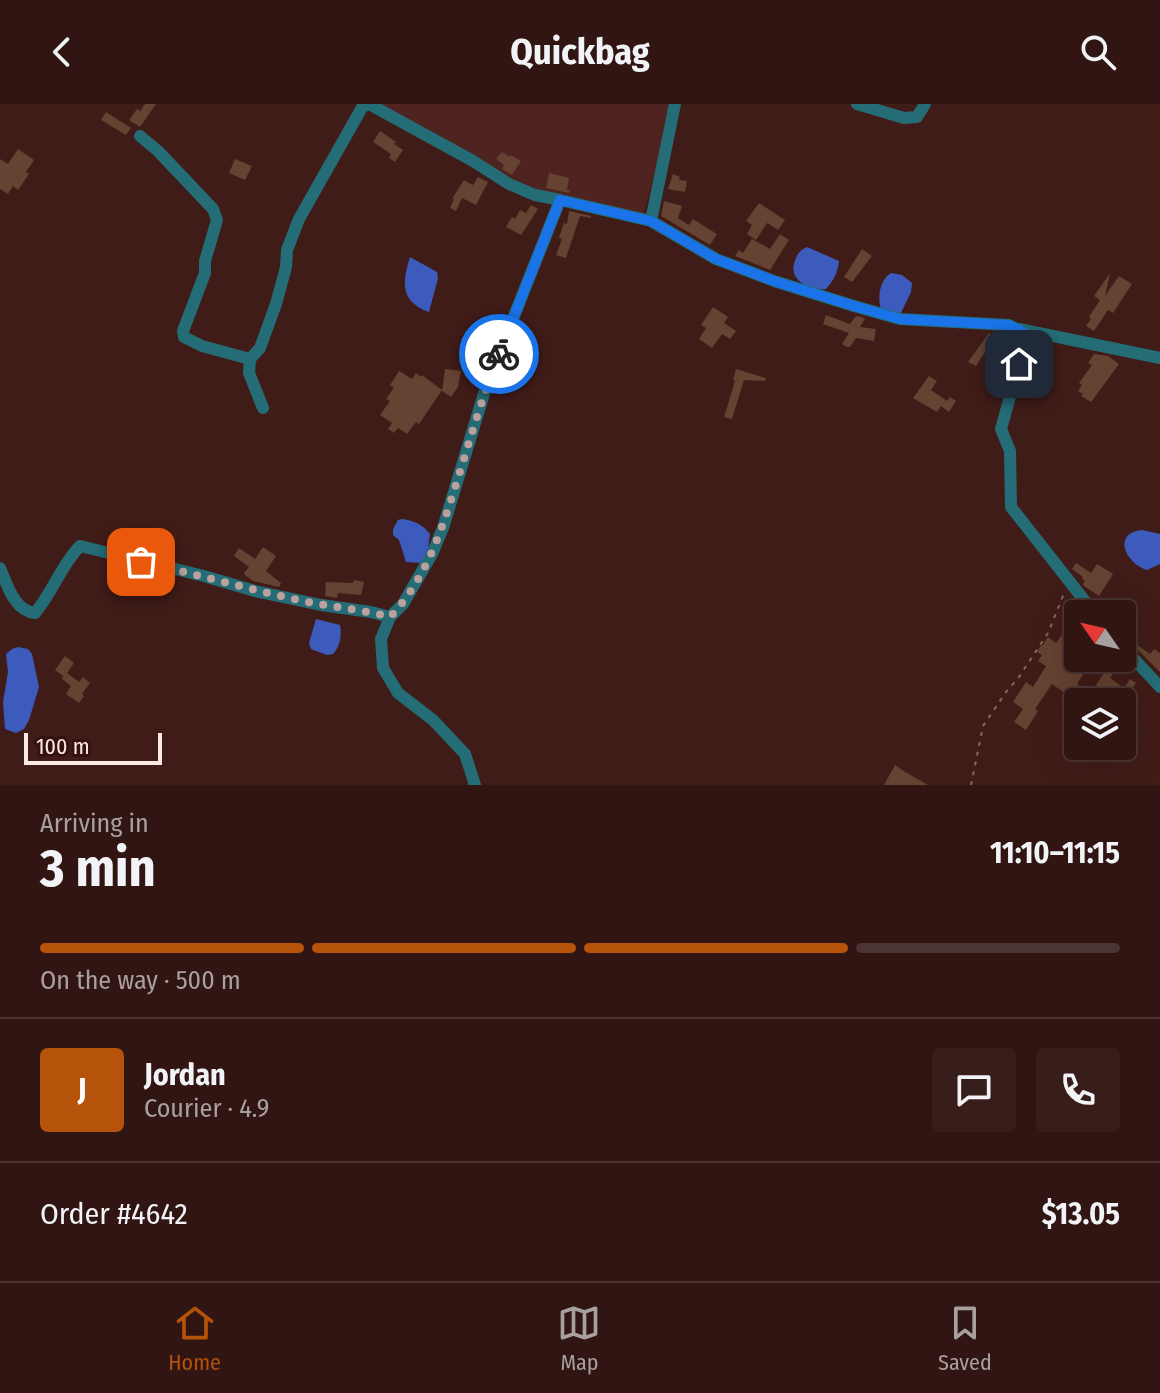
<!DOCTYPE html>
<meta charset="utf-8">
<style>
body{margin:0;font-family:"Fira Sans Condensed",sans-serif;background:#381e1b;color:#f1f3f6;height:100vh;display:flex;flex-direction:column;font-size:30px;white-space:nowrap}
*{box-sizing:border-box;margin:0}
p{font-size:26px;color:#a89f9f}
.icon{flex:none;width:44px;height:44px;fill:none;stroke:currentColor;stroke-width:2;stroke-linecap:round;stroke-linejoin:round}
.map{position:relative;height:681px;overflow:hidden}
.sheet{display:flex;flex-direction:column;background:#301512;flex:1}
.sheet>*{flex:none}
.needle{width:52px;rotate:304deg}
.fabs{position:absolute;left:1064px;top:496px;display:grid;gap:16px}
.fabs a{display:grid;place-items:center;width:72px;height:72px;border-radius:8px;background:#301512;box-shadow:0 8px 32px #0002,0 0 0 2px #4b3432;font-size:40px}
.scale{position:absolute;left:24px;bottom:20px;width:138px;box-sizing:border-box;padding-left:8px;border:4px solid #fce8e5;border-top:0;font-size:22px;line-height:28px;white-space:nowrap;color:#fce8e5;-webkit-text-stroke:6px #35120f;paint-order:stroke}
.pin{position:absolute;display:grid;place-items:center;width:68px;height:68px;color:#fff;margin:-34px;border-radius:16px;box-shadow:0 4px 12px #0006}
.courier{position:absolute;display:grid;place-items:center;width:80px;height:80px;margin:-40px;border:6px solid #1a73e8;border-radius:50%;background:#fff;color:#222;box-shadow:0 2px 10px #0007}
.head em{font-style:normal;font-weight:700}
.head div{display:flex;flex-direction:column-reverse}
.head{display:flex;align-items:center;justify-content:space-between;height:136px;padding:0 40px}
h1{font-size:52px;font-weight:700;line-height:60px}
.bar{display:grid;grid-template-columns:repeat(4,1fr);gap:12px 8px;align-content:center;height:96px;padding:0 40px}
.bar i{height:10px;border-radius:6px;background:#4b3432}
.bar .selected{background:#b45309}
.bar p{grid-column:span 4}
.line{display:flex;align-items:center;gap:20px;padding:0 40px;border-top:2px solid #4b3432}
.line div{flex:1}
.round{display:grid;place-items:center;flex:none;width:84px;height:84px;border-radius:8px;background:#381e1b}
header{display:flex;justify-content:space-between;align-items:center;height:104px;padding:0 40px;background:#301512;font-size:36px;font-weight:700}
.tab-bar{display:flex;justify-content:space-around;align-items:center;height:112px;border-top:2px solid #4b3432;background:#301512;font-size:22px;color:#a89f9f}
.tab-bar a{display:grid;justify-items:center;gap:4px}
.tab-bar .selected{color:#b45309}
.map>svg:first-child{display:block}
</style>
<header><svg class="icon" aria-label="back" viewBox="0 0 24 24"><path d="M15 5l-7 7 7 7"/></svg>Quickbag<svg class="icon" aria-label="search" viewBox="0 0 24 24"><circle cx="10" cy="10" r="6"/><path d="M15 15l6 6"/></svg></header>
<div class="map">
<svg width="1160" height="681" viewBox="0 0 1160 681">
<rect width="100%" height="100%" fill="#401c18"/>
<!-- built -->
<path fill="#4f2420" d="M376,0H670L661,49L642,113L541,89L469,52Z"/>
<!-- water -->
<path fill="#3d5bbc" d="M807,143L839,157C838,169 833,177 826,185C810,187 787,176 795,157C797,150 800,146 807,143Z
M410,153L437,168L438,174L429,208C400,197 402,179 410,153Z
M891,169L902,171L912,179L911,188L900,211L881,205C877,194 880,175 891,169Z
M402,415C415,417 422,420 430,430L428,444L422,459L406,458L399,436L393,431V425L398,416Z
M1142,426L1160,430V460L1147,466C1125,459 1112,429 1142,426Z
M316,515L340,521C342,531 340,543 333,550L327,551L311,545L309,539Z
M18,543L28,545L32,550L39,583L29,616L24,625L16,629L5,625L3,598L8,568L6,550L12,545Z"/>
<!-- building -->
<path fill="#654231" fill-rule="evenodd" d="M145,0H156L140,23L129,16L137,5L140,7Z
M106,8L131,24L126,31L101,16Z
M380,27L396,38L394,40L403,46L395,58L389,54L391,50L373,38Z
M18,45L34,56L26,68L29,70L18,86L13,82L8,90L0,85V55L8,60Z
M502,48L510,53L511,51L521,57L512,71L502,65L504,61L496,55Z
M235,55L252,62L245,76L229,69Z
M549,69L569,74L567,86H570L569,89L546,84Z
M673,70L680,73L679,76L687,77L685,88L668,85Z
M478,73L488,78L476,101L462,94L456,107L450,104L454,95H452L464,76L473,81Z
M664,97L682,102L678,114L689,121L693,115L717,130L710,141L661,112Z
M759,99L785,116L778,126L767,119L756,136L747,130L752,121L746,117Z
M531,101L538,105L521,131L506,123L512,113L515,115L520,106L526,109Z
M569,107L591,112V114L580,112L566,154L556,151L562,135L559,134L564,119L567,120Z
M780,130L789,136L770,166L735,152L739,146L743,149L752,135L770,145Z
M862,145L872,152L852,178L844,173Z
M1110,169L1105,192L1119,172L1132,180L1113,209L1108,206L1094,227L1086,222L1091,215L1089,213L1100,196L1094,192Z
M713,203L728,213L724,219L736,227L730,235L722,230L712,244L699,235L706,224L701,221Z
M826,211L850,220L856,212L862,213L865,215L860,223L876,225L874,237L856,234L850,243H847L842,240L849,229L823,220Z
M989,229L995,232L997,229L1008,231L1001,245L993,240L991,244L989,242L976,262L968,258Z
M1094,250L1108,252L1119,260L1091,298L1081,292L1083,290L1078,287L1082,281L1079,279L1092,261L1088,259Z
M445,265L461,267L458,283L451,293L442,287Z
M736,265L766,274L765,277L744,276L732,315L724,313L735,277L733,276Z
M399,267L412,275L416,269L421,273L422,271L442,286L419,320L416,318L407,330L398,324L394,329L388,325L392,319L380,311L390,297L386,295L394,284L390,281Z
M929,272L937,277L931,286L947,297L950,293L956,297L949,308L941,302L937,308L913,294Z
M263,443L276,452L266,467L281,479L279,483L253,477L246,472L244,469L249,463L234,452L239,444L255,455Z
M1076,459L1091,469L1097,460L1113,470L1099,492L1084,482L1083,480L1085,477L1082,475L1083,473L1072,465Z
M354,476L364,478L361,491L338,489L337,494L325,492L326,478L353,479Z
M1078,508V554H1121L1119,561L1110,574L1124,584L1130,575L1136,579L1122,599L1111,591L1106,598H1086L1069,586L1066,590L1052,580L1035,605L1038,607L1026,626L1014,618L1023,605L1013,598L1026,578L1033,583L1046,562L1038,557L1042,551L1037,548L1041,541L1042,542L1048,533L1056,539L1072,517L1069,515L1073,509L1076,511ZM1093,555L1107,564L1091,589L1077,580Z
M1133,538L1150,550L1154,545L1160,549V568L1132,540Z
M65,552L74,559L67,569L79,578L83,573L90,579L82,590L84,592L79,599L66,590L71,582L62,575L63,572L55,566Z
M895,661L905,668L928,681H884Z"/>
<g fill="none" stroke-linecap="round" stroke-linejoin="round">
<!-- path -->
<path stroke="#856764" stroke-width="2" stroke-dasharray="4 6" stroke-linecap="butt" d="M971,681L983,622L1006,588L1019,573L1048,529L1065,487"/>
<!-- minor -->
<path stroke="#246c76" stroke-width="12" d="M369,0L473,57L509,80L535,91L560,96L486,283L443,424L432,450L403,500L390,513L381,535L383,564L398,589L433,616L465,650L475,681
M857,0L904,14L917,13L925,0
M140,32L158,47L213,105L217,116L205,157V169L183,227L184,233L202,242L250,255
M560,96L651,117L716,155L774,177L854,202L900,215L1009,221L1023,228L1019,260L1001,325L1010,347L1011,403L1095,510
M651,117L675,0
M1019,225L1160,254
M263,304L249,269L250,255L260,244L276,200L286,163L287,146L299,115L364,0
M0,464C7,480 14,507 35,509C52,489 62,460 80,442L204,472L255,487L321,501L371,508L390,513
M1122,542L1160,583"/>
</g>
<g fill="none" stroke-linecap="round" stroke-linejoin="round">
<!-- done -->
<path stroke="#baa19d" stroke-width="8" stroke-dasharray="0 14.4" d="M141,458C194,469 246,485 299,496C329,503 360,505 390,513C427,474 442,425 458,374C471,332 483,291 499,250"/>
<!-- route -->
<path stroke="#1a73e8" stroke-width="10" d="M499,250L560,96L651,117L716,155L774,177L854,202L900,215L1009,221L1023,228L1019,260"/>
</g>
</svg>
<div class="fabs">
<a><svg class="needle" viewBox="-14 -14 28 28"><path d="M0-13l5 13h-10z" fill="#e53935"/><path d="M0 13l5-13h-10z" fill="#a89f9f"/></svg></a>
<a><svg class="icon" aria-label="layers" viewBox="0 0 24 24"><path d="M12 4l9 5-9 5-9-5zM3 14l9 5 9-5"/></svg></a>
</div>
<div class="scale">100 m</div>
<div class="pin" style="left:141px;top:458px;background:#ea580c"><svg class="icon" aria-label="bag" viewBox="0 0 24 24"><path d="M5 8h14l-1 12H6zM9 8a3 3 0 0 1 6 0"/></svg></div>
<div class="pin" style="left:1019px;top:260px;background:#1f2937"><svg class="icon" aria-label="home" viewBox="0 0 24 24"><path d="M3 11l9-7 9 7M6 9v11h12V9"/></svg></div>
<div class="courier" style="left:499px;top:250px"><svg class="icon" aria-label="bike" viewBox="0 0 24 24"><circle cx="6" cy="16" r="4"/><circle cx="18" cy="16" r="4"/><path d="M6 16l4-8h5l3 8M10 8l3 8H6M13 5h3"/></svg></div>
</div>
<section class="sheet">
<div class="head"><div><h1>3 min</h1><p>Arriving in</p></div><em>11:10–11:15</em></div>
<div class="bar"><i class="selected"></i><i class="selected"></i><i class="selected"></i><i></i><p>On the way · 500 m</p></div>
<div class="line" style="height:144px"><b class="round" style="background:#b45309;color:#fff">J</b><div><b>Jordan</b><p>Courier · 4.9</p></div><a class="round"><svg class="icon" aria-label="chat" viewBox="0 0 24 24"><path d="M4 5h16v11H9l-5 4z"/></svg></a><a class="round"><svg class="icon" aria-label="phone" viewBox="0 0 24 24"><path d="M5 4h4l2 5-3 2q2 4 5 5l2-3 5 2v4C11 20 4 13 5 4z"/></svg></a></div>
<div class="line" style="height:104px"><div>Order #4642</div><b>$13.05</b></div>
</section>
<nav class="tab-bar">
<a class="selected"><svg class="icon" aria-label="home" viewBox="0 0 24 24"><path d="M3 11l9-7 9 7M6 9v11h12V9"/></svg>Home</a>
<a><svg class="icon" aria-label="map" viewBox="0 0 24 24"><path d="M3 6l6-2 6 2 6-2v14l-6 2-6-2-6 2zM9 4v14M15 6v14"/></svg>Map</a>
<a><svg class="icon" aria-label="saved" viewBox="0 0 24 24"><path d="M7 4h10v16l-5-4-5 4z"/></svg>Saved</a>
</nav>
